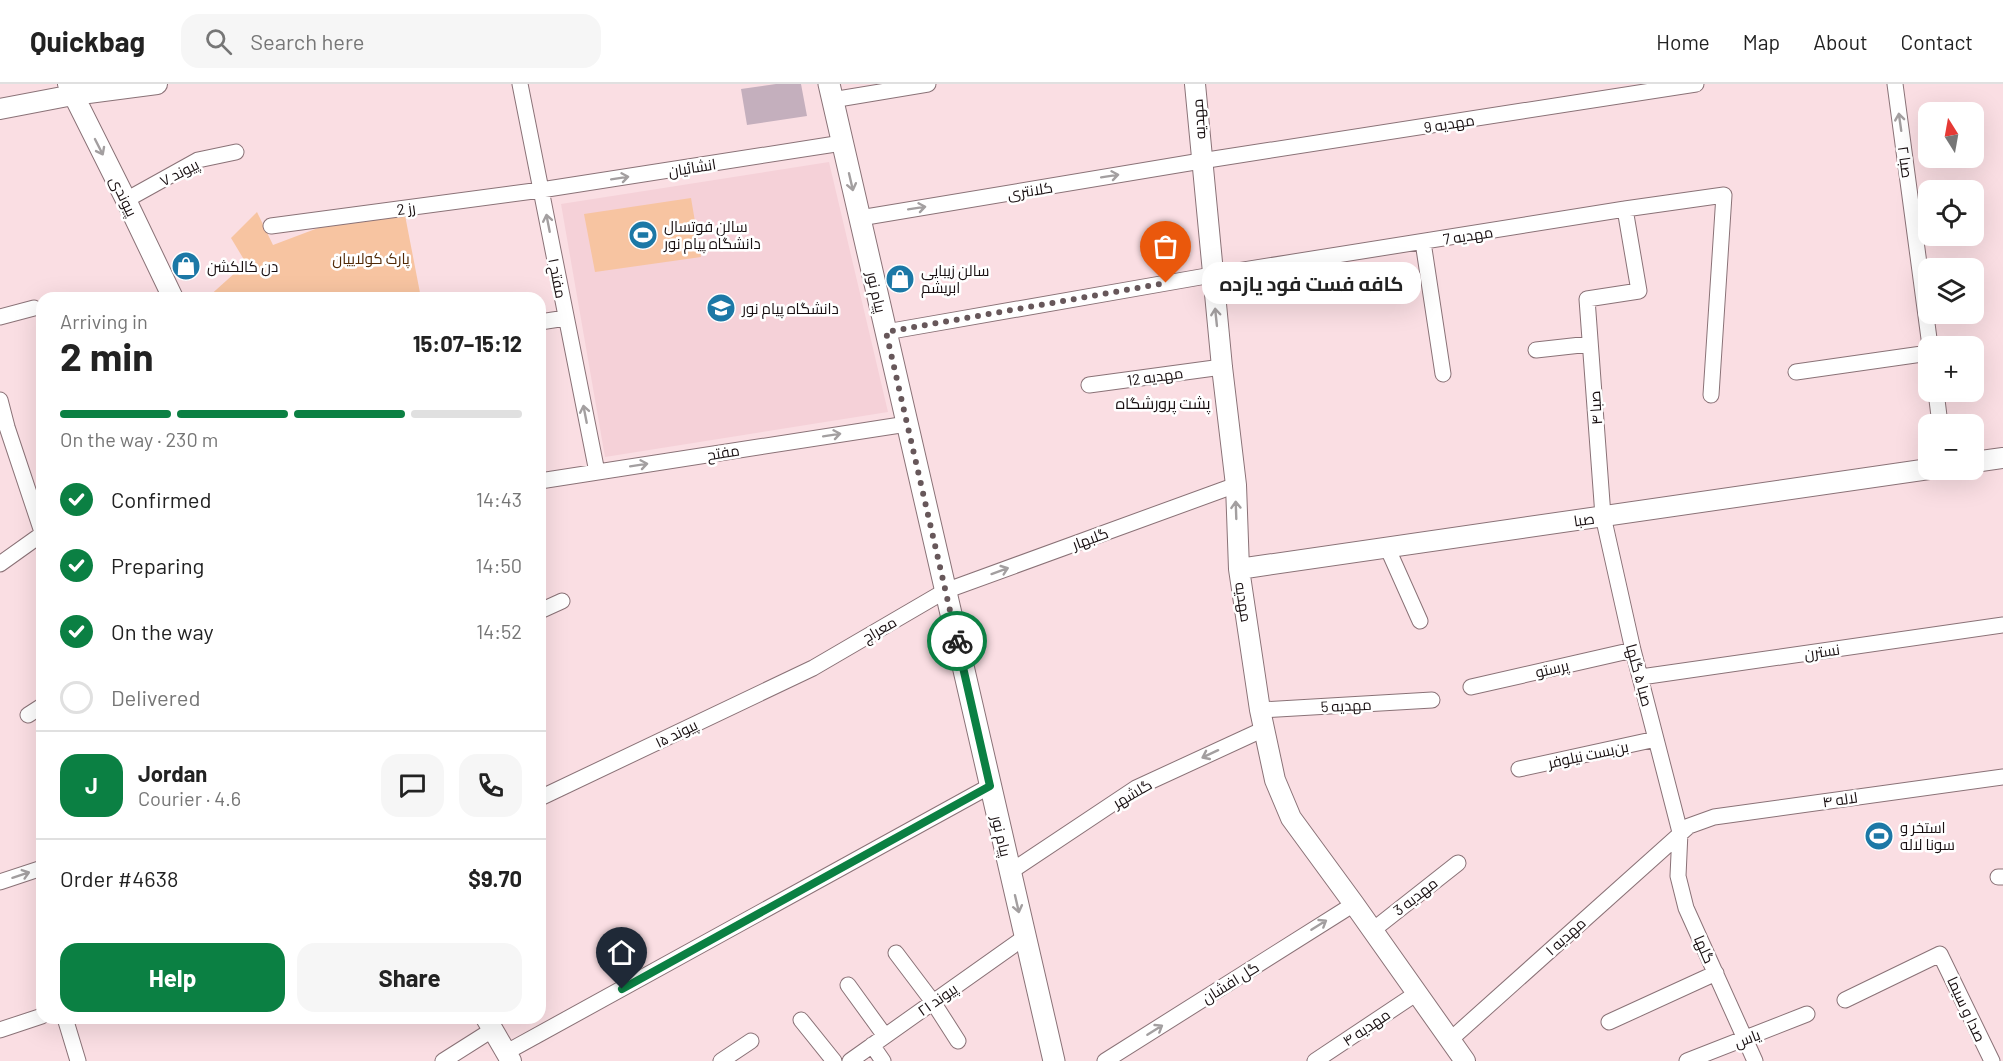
<!DOCTYPE html>
<meta charset="utf-8">
<style>
body{margin:0;font-family:Barlow,Cairo,sans-serif;background:#f6f6f6;color:#222;height:100vh;display:flex;flex-direction:column;font-size:22px;white-space:nowrap}
*{box-sizing:border-box;margin:0}
p{font-size:20px;color:#767676}
.icon{flex:none;width:33px;height:33px;fill:none;stroke:currentColor;stroke-width:2;stroke-linecap:round;stroke-linejoin:round}
.map{position:relative;flex:1;overflow:hidden}
.side{position:absolute;left:36px;top:208px;width:510px;height:732px;display:flex;flex-direction:column;background:#fff;border-radius:18px;box-shadow:0 6px 24px #0002}
.side>*{flex:none}
.needle{width:39px;rotate:349deg}
.fabs{position:absolute;left:1918px;top:18px;display:grid;gap:12px}
.fabs a{display:grid;place-items:center;width:66px;height:66px;border-radius:12px;background:#fff;box-shadow:0 6px 24px #0002;font-size:30px}
.pin{position:absolute;display:grid;place-items:center;width:51px;height:51px;color:#fff;margin:-62px -26px;border-radius:50% 50% 50% 0;rotate:-45deg;box-shadow:0 0 6px #0007}
.pin .icon{rotate:45deg}
.courier{position:absolute;display:grid;place-items:center;width:60px;height:60px;margin:-30px;border:4px solid #0b8043;border-radius:50%;background:#fff;color:#222;box-shadow:0 2px 8px #0007}
.bubble{position:absolute;height:42px;border-radius:18px;background:#fff;box-shadow:0 6px 24px #0002;font-size:20px;font-weight:700;line-height:42px;text-align:center}
.summary em{font-style:normal;font-weight:700}
.summary div{display:flex;flex-direction:column-reverse}
.summary{display:flex;align-items:center;justify-content:space-between;height:102px;padding:0 24px}
h1{font-size:39px;font-weight:700;line-height:45px}
.bar{display:grid;grid-template-columns:repeat(4,1fr);gap:9px 6px;align-content:center;height:72px;padding:0 24px}
.bar i{height:8px;border-radius:4px;background:#e0e0e0}
.bar .on{background:#0b8043}
.bar p{grid-column:span 4}
.line{display:flex;align-items:center;gap:15px;padding:0 24px;border-top:2px solid #e0e0e0}
.line div{flex:1}
.round{display:grid;place-items:center;flex:none;width:63px;height:63px;border-radius:18px;background:#f6f6f6}
ol{padding:0 24px;list-style:none}
li{display:flex;align-items:center;gap:18px;height:66px}
li p{margin-inline-start:auto}
li .icon{padding:6px;border-radius:50%;background:#0b8043;color:#fff;stroke-width:4}
li:last-child{color:#767676}
li i{width:33px;height:33px;border:3px solid #e0e0e0;border-radius:50%}
.primary-button{display:flex;gap:12px;margin-top:auto;padding:12px 24px}
.primary-button a{flex:1;height:69px;border-radius:18px;background:#0b8043;color:#fff;font-size:24px;font-weight:700;line-height:69px;text-align:center}
.primary-button a+a{background:#f6f6f6;color:#222}
header{display:flex;align-items:center;gap:36px;box-sizing:border-box;height:84px;padding:0 30px;background:#fff;border-bottom:2px solid #e0e0e0}
header strong{font-size:28px}
nav{display:flex;gap:33px;margin-inline-start:auto;font-size:21px}
.search{width:420px;height:54px;background:#f6f6f6;display:flex;align-items:center;gap:15px;box-sizing:border-box;padding:0 21px;border-radius:18px;color:#767676;font-size:22px}
.map>svg:first-child{display:block}
</style>
<header>
<strong>Quickbag</strong>
<div class="search"><svg class="icon" aria-label="search" viewBox="0 0 24 24"><circle cx="10" cy="10" r="6"/><path d="M15 15l6 6"/></svg>Search here</div>
<nav><a>Home</a><a>Map</a><a>About</a><a>Contact</a></nav>
</header>
<div class="map">
<svg width="2003" height="977" viewBox="0 0 2003 977">
<rect width="100%" height="100%" fill="#fadee3"/>
<!-- built -->
<path fill="#f5d1d8" d="M829,78L888,328L605,373L561,120Z"/>
<!-- green -->
<path fill="#f7c4a1" d="M691,114L701,173L595,188L584,130Z
M404,126L421,214H207L246,179L231,154L257,128L273,161L326,141Z"/>
<!-- building -->
<path fill="#c4afbd" d="M776,0H801L807,32L747,41L741,5Z"/>
<g fill="none" stroke-linecap="round" stroke-linejoin="round">
<!-- minor casing -->
<g stroke="#8a7277" stroke-width="17">
<path id="minor" d="M520,0L597,388
M1895,0L1930,262
M832,16L928,0
M126,116L198,76L236,68
M1625,125L1639,207L1587,215L1603,432L1633,566L1680,748L1678,792L1686,824L1755,977
M860,134L1201,77L1696,0
M271,142L541,106L842,59
M1423,158L1443,290
M0,233L34,224
M540,238L566,234
M886,248L1212,191L1625,125L1724,111L1711,311
M1536,266L1590,260
M1796,288L1929,269
M1089,301L1222,283
M1936,308L1940,340
M0,316L7,343L42,448
M540,397L907,340
M1387,463L1420,537
M0,480L42,450
M540,527L562,517
M1641,593L2003,541
M1471,603L1633,566
M1260,626L1432,616
M28,631L42,622
M1519,685L1656,655
M540,714L813,584L945,507L1236,401
M1010,788L1136,704L1264,645
M1998,793H2003
M0,798L42,784
M1373,846L1458,779
M896,869L933,918L958,957
M848,901L885,952
M1845,916L1940,870L1992,977
M65,934L78,977
M801,936L834,977
M1609,938L1716,889
M0,946L42,932
M1450,956L1689,742L1714,733L2003,693
M872,961L883,977
M505,969L990,702
M443,977L492,946
M721,977L751,957
M850,977L1025,853
M1105,977L1354,820
M1315,977L1417,909
M1687,977L1807,930"/>
</g>
<!-- tertiary casing -->
<g stroke="#8a7277" stroke-width="22">
<path id="tertiary" d="M68,0L126,116L173,214
M1195,0L1222,283L1236,401L1239,485L1260,626L1275,696L1291,734L1354,820L1465,977
M0,25L73,11L157,0
M1974,378L2003,374
M1239,485L1929,385
M486,934L511,977"/>
</g>
<!-- secondary casing -->
<g stroke="#8a7277" stroke-width="23">
<path id="secondary" d="M829,0L1054,977"/>
</g>
<!-- minor -->
<use href="#minor" stroke="#fff" stroke-width="15"/>
<!-- tertiary -->
<use href="#tertiary" stroke="#fff" stroke-width="20"/>
<!-- secondary -->
<use href="#secondary" stroke="#fff" stroke-width="21"/>
</g>
<!-- one-way arrows -->
<defs><path id="oneway-shaft" d="M-6 0H5M1.5-3L5.5 0L1.5 3" fill="none" stroke-width="1.6" stroke-linecap="round" stroke-linejoin="round" transform="scale(1.5)"/></defs>
<g stroke="#a39fa0">
<use href="#oneway-shaft" transform="translate(1900 38) rotate(-98)"/>
<use href="#oneway-shaft" transform="translate(99 63) rotate(63)"/>
<use href="#oneway-shaft" transform="translate(1110 92) rotate(-9)"/>
<use href="#oneway-shaft" transform="translate(620 94) rotate(-9)"/>
<use href="#oneway-shaft" transform="translate(851 98) rotate(77)"/>
<use href="#oneway-shaft" transform="translate(917 124) rotate(-9)"/>
<use href="#oneway-shaft" transform="translate(548 139) rotate(-101)"/>
<use href="#oneway-shaft" transform="translate(1216 233) rotate(-96)"/>
<use href="#oneway-shaft" transform="translate(585 330) rotate(-101)"/>
<use href="#oneway-shaft" transform="translate(832 351) rotate(-9)"/>
<use href="#oneway-shaft" transform="translate(639 381) rotate(-9)"/>
<use href="#oneway-shaft" transform="translate(1236 426) rotate(-92)"/>
<use href="#oneway-shaft" transform="translate(1000 487) rotate(-20)"/>
<use href="#oneway-shaft" transform="translate(1210 670) rotate(155)"/>
<use href="#oneway-shaft" transform="translate(21 791) rotate(-18)"/>
<use href="#oneway-shaft" transform="translate(1017 820) rotate(77)"/>
<use href="#oneway-shaft" transform="translate(1319 841) rotate(-32)"/>
<use href="#oneway-shaft" transform="translate(1155 946) rotate(-32)"/>
</g>
<g fill="none" stroke-linecap="round" stroke-linejoin="round">
<!-- done -->
<path stroke="#67575a" stroke-width="6" stroke-dasharray="0 10.8" d="M957,557L886,248L1166,199"/>
<!-- route -->
<path stroke="#0b8043" stroke-width="8" d="M622,905L990,702L957,557"/>
</g>
<!-- icons -->
<defs>
<g id="stadium-disc" transform="scale(1.5)"><circle r="9.5" fill="#1c78a6" stroke="#fff"/><path d="M0-5a6.5 5 0 1 0 0 10a6.5 5 0 1 0 0-10ZM-3.5-1.8h7v3.6h-7Z" fill="#fff"/></g>
<g id="shop-disc" transform="scale(1.5)"><circle r="9.5" fill="#1c78a6" stroke="#fff"/><path d="M-5-2.5h2.3a2.7 3.5 0 0 1 5.4 0H5L5.5 6h-11ZM-1.5-2.5h3a1.5 2.3 0 0 0-3 0Z" fill="#fff"/></g>
<g id="university-disc" transform="scale(1.5)"><circle r="9.5" fill="#1c78a6" stroke="#fff"/><path d="M0-5L7-2L0 1L-7-2ZM-4 1L0 2.5L4 1V4Q0 6-4 4Z" fill="#fff"/></g>
</defs>
<g fill-rule="evenodd">
<use href="#stadium-disc" x="643" y="151"/>
<use href="#shop-disc" x="186" y="182"/>
<use href="#shop-disc" x="900" y="195"/>
<use href="#university-disc" x="721" y="224"/>
<use href="#stadium-disc" x="1879" y="752"/>
</g>
<g text-anchor="middle" dominant-baseline="central" stroke-width="5" stroke-linejoin="round" paint-order="stroke">
<!-- street labels -->
<g font-size="15" fill="#180f11" stroke="#fff">
<text transform="translate(1198 35) rotate(-94)">مهدیه</text>
<text transform="translate(1449 39) rotate(-9)">مهدیه 9</text>
<text transform="translate(1906 78) rotate(82)">صبا ۲</text>
<text transform="translate(692 83) rotate(-9)">انشائیان</text>
<text transform="translate(179 88) rotate(-27)">پیوند ۷</text>
<text transform="translate(1030 106) rotate(-9)">کلانتری</text>
<text transform="translate(124 112) rotate(64)">پیوندی</text>
<text transform="translate(406 124) rotate(-8)">رز 2</text>
<text transform="translate(1468 151) rotate(-9)">مهدیه 7</text>
<text transform="translate(558 194) rotate(79)">مفتح ۱</text>
<text transform="translate(877 208) rotate(77)">پیام نور</text>
<text transform="translate(1155 292) rotate(-8)">مهدیه 12</text>
<text transform="translate(1595 324) rotate(-94)">صبا ۴</text>
<text transform="translate(723 368) rotate(-9)">مفتح</text>
<text transform="translate(1584 435) rotate(-8)">صبا</text>
<text transform="translate(1090 454) rotate(-20)">گلبهار</text>
<text transform="translate(1244 518) rotate(81)">مهدیه</text>
<text transform="translate(879 545) rotate(-30)">معراج</text>
<text transform="translate(1822 567) rotate(-8)">نسترن</text>
<text transform="translate(1552 584) rotate(-13)">پرستو</text>
<text transform="translate(1640 591) rotate(75)">صبا ۵ گلها</text>
<text transform="translate(1346 621) rotate(-3)">مهدیه 5</text>
<text transform="translate(676 649) rotate(-26)">پیوند ۱۵</text>
<text transform="translate(1588 670) rotate(-12)">بن‌بست نیلوفر</text>
<text transform="translate(1132 709) rotate(-30)">گلشهر</text>
<text transform="translate(1840 715) rotate(-8)">لاله ۴</text>
<text transform="translate(1002 752) rotate(77)">پیام نور</text>
<text transform="translate(1415 812) rotate(-38)">مهدیه 3</text>
<text transform="translate(1565 852) rotate(-42)">مهدیه ۱</text>
<text transform="translate(1705 865) rotate(66)">گلها</text>
<text transform="translate(1230 898) rotate(-32)">گل افشان</text>
<text transform="translate(937 915) rotate(-35)">پیوند ۲۱</text>
<text transform="translate(1967 925) rotate(65)">صدا و سیما</text>
<text transform="translate(1366 943) rotate(-34)">مهدیه ۴</text>
<text transform="translate(1747 954) rotate(-21)">یاس</text>
</g>
<!-- poi labels -->
<g font-size="15" fill="#180f11" stroke="#fff" text-anchor="start">
<text x="664" y="142">سالن فوتسال<tspan x="664" dy="17">دانشگاه پیام نور</tspan></text>
<text x="207" y="182">دن کالکشن</text>
<text x="921" y="186">سالن زیبایی<tspan x="921" dy="17">ابریشم</tspan></text>
<text x="742" y="224">دانشگاه پیام نور</text>
<text x="1900" y="743">استخر و<tspan x="1900" dy="17">سونا لاله</tspan></text>
</g>
<!-- park labels -->
<g font-size="15" fill="#512905" stroke="#fff">
<text x="371" y="174">پارک کولاییان</text>
</g>
<!-- neighbourhood labels -->
<g font-size="16" fill="#180f11" stroke="#fff">
<text x="1163" y="318">پشت پرورشگاه</text>
</g>
</g>
</svg>
<div class="fabs">
<a><svg class="needle" viewBox="-14 -14 28 28"><path d="M0-13l5 13h-10z" fill="#e53935"/><path d="M0 13l5-13h-10z" fill="#767676"/></svg></a>
<a><svg class="icon" aria-label="locate" viewBox="0 0 24 24"><circle cx="12" cy="12" r="6"/><path d="M12 2v4M12 18v4M2 12h4M18 12h4"/></svg></a>
<a><svg class="icon" aria-label="layers" viewBox="0 0 24 24"><path d="M12 4l9 5-9 5-9-5zM3 14l9 5 9-5"/></svg></a>
<a>+</a>
<a>−</a>
</div>
<div class="pin" style="left:1166px;top:199px;background:#ea580c"><svg class="icon" aria-label="bag" viewBox="0 0 24 24"><path d="M5 8h14l-1 12H6zM9 8a3 3 0 0 1 6 0"/></svg></div>
<div class="pin" style="left:622px;top:905px;background:#1f2937"><svg class="icon" aria-label="home" viewBox="0 0 24 24"><path d="M3 11l9-7 9 7M6 9v11h12V9"/></svg></div>
<div class="courier" style="left:957px;top:557px"><svg class="icon" aria-label="bike" viewBox="0 0 24 24"><circle cx="6" cy="16" r="4"/><circle cx="18" cy="16" r="4"/><path d="M6 16l4-8h5l3 8M10 8l3 8H6M13 5h3"/></svg></div>
<div class="bubble" style="left:1202px;top:178px;width:219px">کافه فست فود یازده</div>
<section class="side">
<div class="summary"><div><h1>2 min</h1><p>Arriving in</p></div><em>15:07–15:12</em></div>
<div class="bar"><i class="on"></i><i class="on"></i><i class="on"></i><i></i><p>On the way · 230 m</p></div>
<ol>
<li><svg class="icon" aria-label="check" viewBox="0 0 24 24"><path d="M5 12l5 5 9-10"/></svg>Confirmed<p>14:43</p></li>
<li><svg class="icon" aria-label="check" viewBox="0 0 24 24"><path d="M5 12l5 5 9-10"/></svg>Preparing<p>14:50</p></li>
<li><svg class="icon" aria-label="check" viewBox="0 0 24 24"><path d="M5 12l5 5 9-10"/></svg>On the way<p>14:52</p></li>
<li><i></i>Delivered</li>
</ol>
<div class="line" style="height:108px"><b class="round" style="background:#0b8043;color:#fff">J</b><div><b>Jordan</b><p>Courier · 4.6</p></div><a class="round"><svg class="icon" aria-label="chat" viewBox="0 0 24 24"><path d="M4 5h16v11H9l-5 4z"/></svg></a><a class="round"><svg class="icon" aria-label="phone" viewBox="0 0 24 24"><path d="M5 4h4l2 5-3 2q2 4 5 5l2-3 5 2v4C11 20 4 13 5 4z"/></svg></a></div>
<div class="line" style="height:78px"><div>Order #4638</div><b>$9.70</b></div>
<div class="primary-button"><a>Help</a><a>Share</a></div>
</section>
</div>
